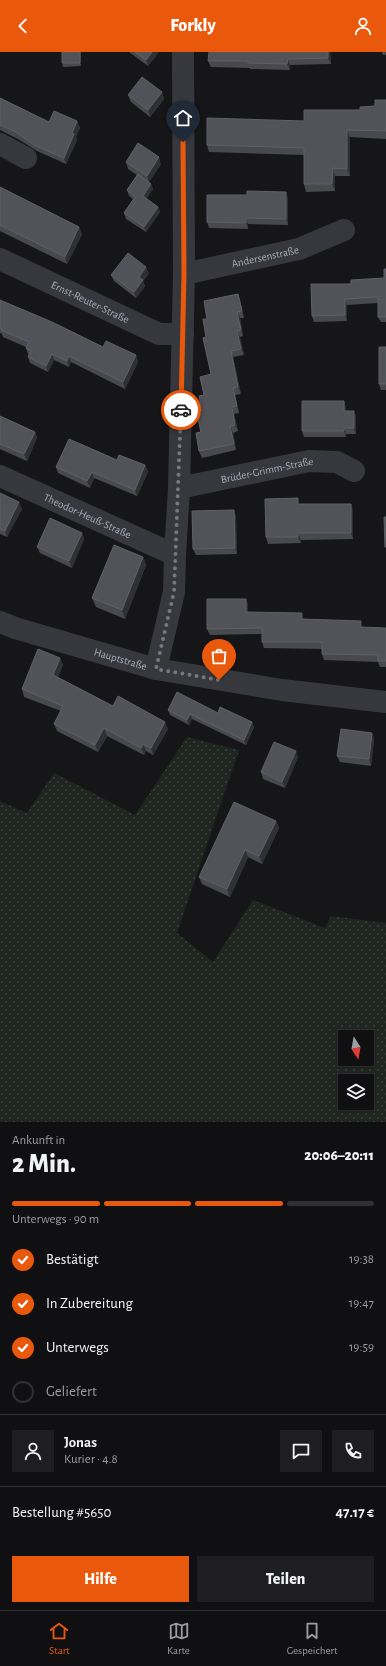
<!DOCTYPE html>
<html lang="de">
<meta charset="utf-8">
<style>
body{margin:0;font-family:"Alegreya Sans",sans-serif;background:#1e1e20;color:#f1f3f6;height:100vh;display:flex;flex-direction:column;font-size:15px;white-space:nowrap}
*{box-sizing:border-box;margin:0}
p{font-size:13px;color:#9c9d9f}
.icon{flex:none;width:22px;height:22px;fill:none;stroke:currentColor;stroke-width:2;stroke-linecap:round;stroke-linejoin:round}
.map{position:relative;height:1070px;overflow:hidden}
.drawer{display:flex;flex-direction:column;background:#101012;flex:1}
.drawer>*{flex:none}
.needle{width:26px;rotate:169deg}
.fabs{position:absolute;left:338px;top:978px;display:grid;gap:8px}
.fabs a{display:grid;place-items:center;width:36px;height:36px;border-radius:0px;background:#101012;box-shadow:0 1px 3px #0004,0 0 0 1px #303032;font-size:20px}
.pin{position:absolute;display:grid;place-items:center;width:34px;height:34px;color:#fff;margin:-41px -17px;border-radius:50% 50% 50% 0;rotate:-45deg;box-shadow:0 0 4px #0007}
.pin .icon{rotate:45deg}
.courier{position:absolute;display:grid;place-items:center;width:40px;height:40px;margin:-20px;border:3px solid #ea580c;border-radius:50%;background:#fff;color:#222;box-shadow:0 1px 5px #0007}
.overview em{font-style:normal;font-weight:800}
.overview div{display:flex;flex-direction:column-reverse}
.overview{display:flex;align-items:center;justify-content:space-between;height:68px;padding:0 12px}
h1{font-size:26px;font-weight:800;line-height:30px}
.bar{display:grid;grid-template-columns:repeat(4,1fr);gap:6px 4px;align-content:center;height:48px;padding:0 12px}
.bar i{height:5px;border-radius:3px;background:#303032}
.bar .selected{background:#ea580c}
.bar p{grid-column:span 4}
.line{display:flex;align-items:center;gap:10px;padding:0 12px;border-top:1px solid #303032}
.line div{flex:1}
.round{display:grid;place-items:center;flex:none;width:42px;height:42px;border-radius:0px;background:#1e1e20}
ol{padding:0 12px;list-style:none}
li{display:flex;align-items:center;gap:12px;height:44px}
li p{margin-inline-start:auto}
li .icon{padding:4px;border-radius:50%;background:#ea580c;color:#fff;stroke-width:4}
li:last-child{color:#9c9d9f}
li i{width:22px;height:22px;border:2px solid #303032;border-radius:50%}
.cta{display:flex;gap:8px;margin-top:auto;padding:8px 12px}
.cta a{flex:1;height:46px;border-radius:0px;background:#ea580c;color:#fff;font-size:16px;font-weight:800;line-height:46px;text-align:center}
.cta a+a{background:#1e1e20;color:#f1f3f6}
header{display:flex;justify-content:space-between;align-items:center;height:52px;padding:0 12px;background:#ea580c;color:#fff;font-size:18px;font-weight:800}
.tabs{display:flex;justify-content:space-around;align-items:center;height:56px;border-top:1px solid #303032;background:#101012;font-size:11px;color:#9c9d9f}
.tabs a{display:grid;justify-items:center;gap:2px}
.tabs .selected{color:#ea580c}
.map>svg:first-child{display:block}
</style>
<header><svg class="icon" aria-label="back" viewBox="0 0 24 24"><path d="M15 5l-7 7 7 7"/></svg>Forkly<svg class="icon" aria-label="person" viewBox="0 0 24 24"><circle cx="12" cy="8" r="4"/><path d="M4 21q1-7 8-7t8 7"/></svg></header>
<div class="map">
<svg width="386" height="1070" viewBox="0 0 386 1070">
<defs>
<pattern id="grass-dots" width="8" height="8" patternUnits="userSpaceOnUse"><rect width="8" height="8" fill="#1e261f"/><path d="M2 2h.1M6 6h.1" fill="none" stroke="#3c433d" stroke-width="1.8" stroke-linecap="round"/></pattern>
</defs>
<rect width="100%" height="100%" fill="#161618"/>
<!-- grass -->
<path fill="url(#grass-dots)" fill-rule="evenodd" d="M187,685L239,698L177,881L213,910L253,848L325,876L331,864L386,871V1070H0V749L27,761L54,721L135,763ZM345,985H367V1007H345ZM345,1029H367V1051H345Z"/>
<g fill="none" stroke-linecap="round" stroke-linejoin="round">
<!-- minor -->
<g stroke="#37383d" stroke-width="22">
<path d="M0,92L26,106"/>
<path id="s1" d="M0,207L159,282H183"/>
<path id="s2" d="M184,222L299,197L344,178"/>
<path id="s3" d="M0,424L175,503"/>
<path id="s4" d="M179,436L309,409L337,410L354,419"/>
<path id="s5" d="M0,570L15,576L156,617L282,638L386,650"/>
<path d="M156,617L174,540L175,503L179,436L184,222L183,0"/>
</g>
</g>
<!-- wall -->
<path fill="#47494d" d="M62,0H81V14L63,15L62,11Z
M129,0H159L148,14Z
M209,0H330L331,12L290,13V18L250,17V16L211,15L208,9Z
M382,0H386V3H383Z
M162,40L164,47L150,65L131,50L128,43Z
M0,46L49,70L77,69L80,76L76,85L77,88L66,112L37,99L18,87L0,78Z
M386,48V87L350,85V124H335V139L306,140L304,132V103L209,100L207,93L304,69L360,58L375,54Z
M126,110L161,112L149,130L151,132L153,137L146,147L158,155L160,160L146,180L126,167L124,161L133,147L129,144L127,138L137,123L128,117Z
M0,135L79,175L82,182L67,212L0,179Z
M288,146V173L248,172V177L209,176L207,170Z
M386,217V270H381L378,265V251L347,253V269L314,270L312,264L351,232L384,226Z
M149,221L143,229L145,234L136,246L114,229L111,223Z
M238,242L240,248L244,266H240L243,284L240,285L244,303L233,305L241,342L235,343L239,361L234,362L238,379L233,381L236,398L202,406L199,399L204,343L211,322L206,285L207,267Z
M0,248L103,295L136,303L138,310L125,337L71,310L69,315L54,308L48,320L30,311L28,305L29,303L28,302L26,296V295L3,285L2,282L0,281Z
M386,295V338H381L379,332Z
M346,355V359H354L356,365V382H346V385H304L302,379Z
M0,364L35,380L37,386L27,409L0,397Z
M117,408L145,413L148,420L137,444L94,426L90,436L58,421L56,415Z
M0,441L22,457L7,485L0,482Z
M300,452L353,458V487L301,488V491L268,492L266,485Z
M234,458L236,465L237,502L196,503L193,497Z
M82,481L84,487L72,516L40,501L37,495Z
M143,505L146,513L125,567L96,555L92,546Z
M246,547L248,553V560L304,567L363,575L386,576V615H380L378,610L324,608L322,602V597L264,596L262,590V582L210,583L207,577Z
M60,606L63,613L58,625L113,654L168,677L153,703L146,699L144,703L107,684L98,700L57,679L54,672L61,659L24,645L22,637Z
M168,658L218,661L252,670L254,675L246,693L192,667L189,673L170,663Z
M372,681L374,688L371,714L340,710L337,704Z
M298,705L285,736L263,727L261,720Z
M276,769L279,776L262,812L248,805L230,845L202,832L199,825Z"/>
<!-- shaded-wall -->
<path fill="#2f3033" d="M80,0H81V14L80,11Z
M152,0H159L148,14L146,8Z
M328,0H330L331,12L328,6Z
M288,7L290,13V18L287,12Z
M162,40L164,47L150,65L148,58Z
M77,69L80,76L76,85L77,88L66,112L64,106L72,81Z
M347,78L350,85V124L347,117Z
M159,105L161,112L149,130L147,124Z
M333,116L335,124V139L332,132Z
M151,132L153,137L144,150L143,144Z
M286,140L288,146V173L286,167Z
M158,155L160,160L146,180L144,175Z
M246,166L248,172V177L246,171Z
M79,175L82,182L67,212L65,205Z
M146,215L149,221L143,229L145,234L136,246L134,240L139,225Z
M238,242L240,248L244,266L242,259Z
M345,247L347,253V269L345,263Z
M237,260L240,266L243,284L241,278Z
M237,279L240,285L244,303L241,297Z
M231,299L233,305L241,342L238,335Z
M52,302L54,308L48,320L46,314Z
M136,303L138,310L125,337L123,330Z
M69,304L71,310L69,315L67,309Z
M344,349L346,355V365L344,359Z
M232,355L234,362L238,379L235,373Z
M354,359L356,365V382L354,376Z
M230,374L233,381L236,398L234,392Z
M344,376L346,382V385L344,379Z
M35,380L37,386L27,409L24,402Z
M145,413L148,420L137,444L135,438Z
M92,420L94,426L90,436L87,429Z
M19,450L22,457L7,485L5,479Z
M351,452L353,458V487L351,481Z
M234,458L236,465L237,502L235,496Z
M82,481L84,487L72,516L69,509Z
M298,481L301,488V491L298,485Z
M143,505L146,513L125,567L122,558Z
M246,547L248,553V566L246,560Z
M302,561L304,567H301Z
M361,569L363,576L360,575Z
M60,606L63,613L56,630L53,623Z
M190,662L192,667L189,673L187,668Z
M165,670L168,677L153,703L151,696Z
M252,670L254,675L246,693L244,688Z
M104,676L107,684L98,700L95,693Z
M372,681L374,688L371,714L369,707Z
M143,692L146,699L144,703L141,696Z
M296,699L298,705L285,736L282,730Z
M276,769L279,776L262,812L259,804Z
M245,798L248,805L230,845L227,837Z"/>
<!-- building -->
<path fill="#525359" stroke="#5f6168" d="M62,0H80V11H62Z
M135,0H152L146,8Z
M209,0H328V6L288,7L287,12L248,11V9H208Z
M142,25L162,40L148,58L128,43Z
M0,46L49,70L54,59L77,69L72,81L74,82L64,106L34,93L16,80L0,73Z
M375,48H386V79L347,78V117L333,116L332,132H304V96L207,93V66L304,69V58H360V55L375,54Z
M138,91L159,105L147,124L126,110Z
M138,122L151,132L143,144L158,155L144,175L124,161L135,145L127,138Z
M0,135L79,175L65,205L0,173Z
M247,139L286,140V167L246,166V171L207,170V143H247Z
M128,201L146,215L139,225L143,228L134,240L111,223Z
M384,217H386V265H378V245L345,247V263L312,264L311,232H351V228L384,226Z
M238,242L242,259L237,260L241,278L237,279L241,297L231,299L238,335L233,336L237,354L232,355L235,373L230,374L234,392L199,399L196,381L201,380L197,363L202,362L199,344L204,343L200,325L211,322L203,286L206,285L203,267H207L204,249Z
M0,248L52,270L103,295L106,289L136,303L123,330L69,304L67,309L52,302L46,314L28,305L31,299L26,296L29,290L1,278L2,276H0Z
M379,295H386V332H379Z
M302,349H344V359H354V376H344V379H302Z
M0,364L35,380L24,402L0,392Z
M69,387L117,408L119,403L145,413L135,438L92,420L87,429L56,415Z
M0,441L19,450L5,479L0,477Z
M298,446V452H351V481H298V485H266L265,447Z
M234,458L235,496L193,497L192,459Z
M384,465H386V495H385Z
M50,466L82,481L69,509L37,495Z
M114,493L143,505L122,558L92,546Z
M207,547H246V560L302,561L301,567L361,569L360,575L386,576V609H378V603L322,602V590H262V576L207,577Z
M38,597L60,606L53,623L113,654L118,644L165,670L151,696L143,692L141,696L104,676L95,693L54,672L63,654L22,637Z
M177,640L218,661L220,655L252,670L244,688L190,662L187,668L168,658Z
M341,677L372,681L369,707L337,704Z
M274,690L296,699L282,730L261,720Z
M234,750L276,769L259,804L245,798L227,837L199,825Z"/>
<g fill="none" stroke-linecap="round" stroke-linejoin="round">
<!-- done -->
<path stroke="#757880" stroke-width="4" stroke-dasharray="0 7.2" d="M181,358L174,540L156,617L219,628"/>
<!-- route -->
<path stroke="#ea580c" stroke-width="5" d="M181,358L184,222L183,90"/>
</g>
<g text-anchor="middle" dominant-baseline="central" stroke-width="3" stroke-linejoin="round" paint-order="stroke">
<!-- street labels -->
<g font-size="11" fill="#a8adb8" stroke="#111113">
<text stroke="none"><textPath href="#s2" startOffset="83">Andersenstraße</textPath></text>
<text stroke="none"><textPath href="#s1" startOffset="100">Ernst-Reuter-Straße</textPath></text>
<text stroke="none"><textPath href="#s4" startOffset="90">Brüder-Grimm-Straße</textPath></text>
<text stroke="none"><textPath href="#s3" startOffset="96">Theodor-Heuß-Straße</textPath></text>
<text stroke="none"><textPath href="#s5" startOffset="126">Hauptstraße</textPath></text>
</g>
</g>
</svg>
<div class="fabs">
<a><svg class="needle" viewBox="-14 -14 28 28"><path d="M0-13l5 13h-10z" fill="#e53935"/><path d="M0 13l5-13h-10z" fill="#9c9d9f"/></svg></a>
<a><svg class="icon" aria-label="layers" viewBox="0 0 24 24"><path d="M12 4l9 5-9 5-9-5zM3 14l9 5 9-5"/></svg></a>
</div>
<div class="pin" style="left:219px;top:628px;background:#ea580c"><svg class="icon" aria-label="bag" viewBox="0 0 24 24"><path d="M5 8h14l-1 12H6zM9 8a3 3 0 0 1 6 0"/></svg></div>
<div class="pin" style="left:183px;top:90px;background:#1f2937"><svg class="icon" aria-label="home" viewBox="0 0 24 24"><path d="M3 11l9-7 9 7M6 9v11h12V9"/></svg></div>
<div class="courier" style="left:181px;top:358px"><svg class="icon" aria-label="car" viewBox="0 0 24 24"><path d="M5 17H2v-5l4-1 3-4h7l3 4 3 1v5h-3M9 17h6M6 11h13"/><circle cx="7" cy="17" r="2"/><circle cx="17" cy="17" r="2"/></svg></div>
</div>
<section class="drawer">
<div class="overview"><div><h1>2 Min.</h1><p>Ankunft in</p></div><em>20:06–20:11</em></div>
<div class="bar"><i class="selected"></i><i class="selected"></i><i class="selected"></i><i></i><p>Unterwegs · 90 m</p></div>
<ol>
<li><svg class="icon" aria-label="check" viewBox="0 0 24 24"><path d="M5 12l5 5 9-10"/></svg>Bestätigt<p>19:38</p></li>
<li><svg class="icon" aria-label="check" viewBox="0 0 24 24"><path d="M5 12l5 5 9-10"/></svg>In Zubereitung<p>19:47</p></li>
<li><svg class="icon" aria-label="check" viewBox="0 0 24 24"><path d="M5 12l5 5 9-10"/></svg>Unterwegs<p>19:59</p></li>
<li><i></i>Geliefert</li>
</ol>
<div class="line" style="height:72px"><a class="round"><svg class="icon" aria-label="person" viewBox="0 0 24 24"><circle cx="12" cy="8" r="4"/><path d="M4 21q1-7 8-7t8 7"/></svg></a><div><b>Jonas</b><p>Kurier · 4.8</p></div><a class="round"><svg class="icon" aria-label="chat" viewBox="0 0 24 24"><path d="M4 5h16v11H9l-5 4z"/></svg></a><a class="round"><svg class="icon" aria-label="phone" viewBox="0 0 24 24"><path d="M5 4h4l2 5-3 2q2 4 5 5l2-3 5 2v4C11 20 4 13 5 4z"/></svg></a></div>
<div class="line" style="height:52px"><div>Bestellung #5650</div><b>47.17 €</b></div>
<div class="cta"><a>Hilfe</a><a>Teilen</a></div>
</section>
<nav class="tabs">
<a class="selected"><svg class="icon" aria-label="home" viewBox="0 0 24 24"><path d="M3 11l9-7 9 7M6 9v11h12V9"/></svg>Start</a>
<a><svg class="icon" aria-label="map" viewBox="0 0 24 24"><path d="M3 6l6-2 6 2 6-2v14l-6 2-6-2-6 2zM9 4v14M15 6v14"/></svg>Karte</a>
<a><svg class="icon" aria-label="saved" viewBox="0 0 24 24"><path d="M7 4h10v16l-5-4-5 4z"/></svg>Gespeichert</a>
</nav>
